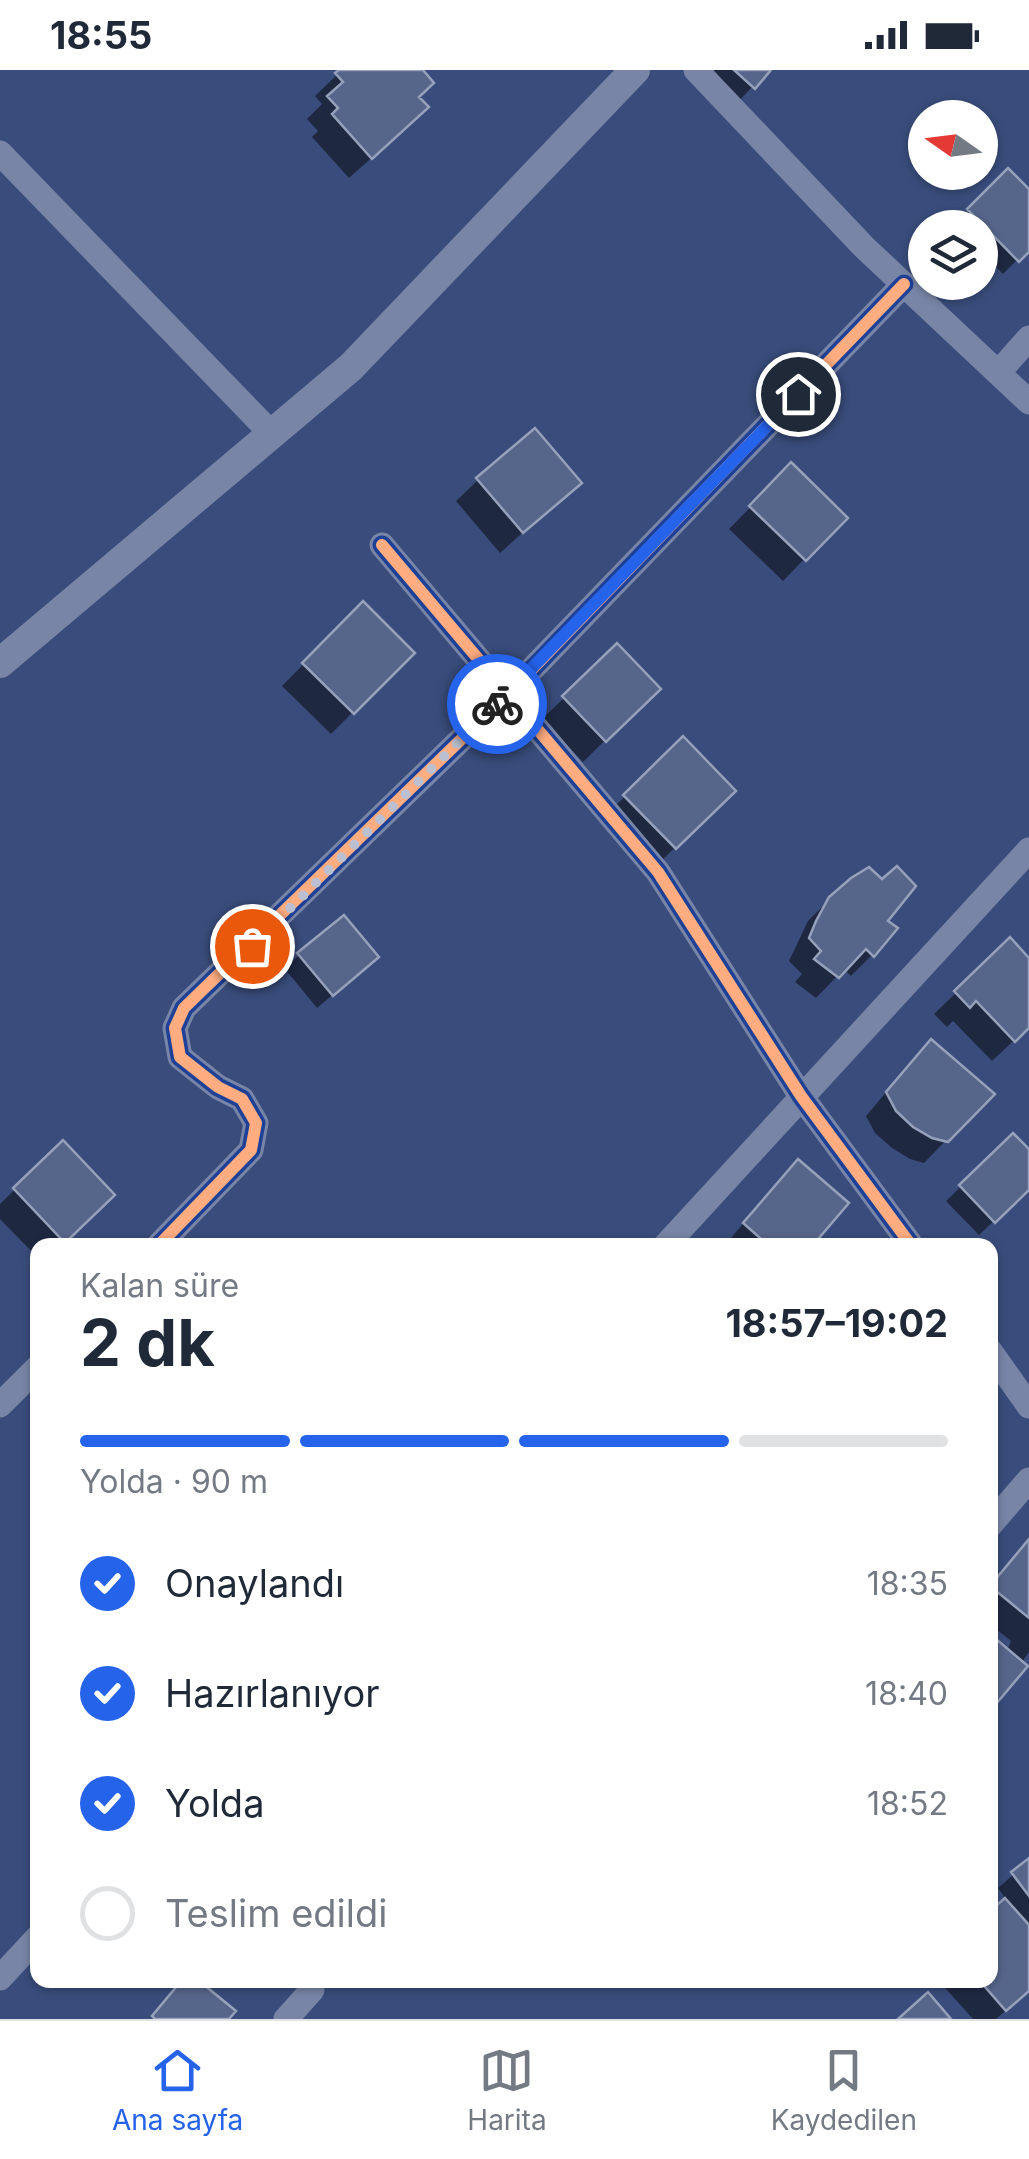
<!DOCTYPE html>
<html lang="tr">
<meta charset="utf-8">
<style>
body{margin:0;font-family:Inter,sans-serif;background:#f6f6f7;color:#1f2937;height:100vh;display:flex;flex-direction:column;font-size:38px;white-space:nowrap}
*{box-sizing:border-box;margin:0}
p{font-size:32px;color:#747a83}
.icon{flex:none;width:55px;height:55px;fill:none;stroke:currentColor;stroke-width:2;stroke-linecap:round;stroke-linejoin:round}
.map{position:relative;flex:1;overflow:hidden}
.details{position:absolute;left:30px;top:1168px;width:968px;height:750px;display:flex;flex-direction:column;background:#fff;border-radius:20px;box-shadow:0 2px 8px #0004}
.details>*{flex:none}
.needle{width:65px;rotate:284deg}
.buttons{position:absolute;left:908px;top:30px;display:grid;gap:20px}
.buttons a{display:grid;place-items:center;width:90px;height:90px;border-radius:50%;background:#fff;box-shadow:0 2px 8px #0004;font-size:50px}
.pin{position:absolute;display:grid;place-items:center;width:85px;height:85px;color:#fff;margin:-42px;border:5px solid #fff;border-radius:50%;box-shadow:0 2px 10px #0007}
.courier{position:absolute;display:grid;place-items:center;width:100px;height:100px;margin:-50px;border:8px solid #2563eb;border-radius:50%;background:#fff;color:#222;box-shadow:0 2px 12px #0007}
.overview em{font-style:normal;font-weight:700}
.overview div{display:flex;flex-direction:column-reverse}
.overview{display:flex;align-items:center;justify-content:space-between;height:170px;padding:0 50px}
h1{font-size:65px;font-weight:700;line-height:75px}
.bar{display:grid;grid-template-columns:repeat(4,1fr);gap:15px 10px;align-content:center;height:120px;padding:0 50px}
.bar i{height:12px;border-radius:8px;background:#e0e1e3}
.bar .selected{background:#2563eb}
.bar p{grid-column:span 4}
ol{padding:0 50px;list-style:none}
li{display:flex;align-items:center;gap:30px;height:110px}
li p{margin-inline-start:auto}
li .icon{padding:10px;border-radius:50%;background:#2563eb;color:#fff;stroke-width:4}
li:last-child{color:#747a83}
li i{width:55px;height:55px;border:5px solid #e0e1e3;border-radius:50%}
.status{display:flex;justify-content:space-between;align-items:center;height:70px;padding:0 50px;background:#fff;direction:ltr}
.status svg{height:28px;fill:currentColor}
.tabs{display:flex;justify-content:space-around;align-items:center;height:140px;border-top:2px solid #e0e1e3;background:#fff;font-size:28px;color:#747a83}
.tabs a{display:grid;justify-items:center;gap:5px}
.tabs .selected{color:#2563eb}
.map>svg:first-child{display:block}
</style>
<div class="status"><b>18:55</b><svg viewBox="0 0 49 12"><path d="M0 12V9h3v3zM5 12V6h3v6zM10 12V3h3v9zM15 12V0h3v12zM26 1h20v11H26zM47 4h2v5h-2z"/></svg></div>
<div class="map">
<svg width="1029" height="1949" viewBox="0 0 1029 1949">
<rect width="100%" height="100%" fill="#394c7b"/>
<!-- shadow -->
<path fill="#0007" d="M342,0H419L416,27L404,59L349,108L312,67L318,61L307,49L322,34L315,26Z
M703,0H768L739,31Z
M1008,102L1029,123V178L1003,204L980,181V158L955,155Z
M791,396L844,448L783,511L729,459Z
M478,410L578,413L500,483L456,431Z
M363,534L412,583L331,664L282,616Z
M617,577L657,619L583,692L542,649Z
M683,669L733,721L653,799L603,748Z
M831,828L884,851L872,885L851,906L844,899L816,928L795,912L802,904L789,891L808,851Z
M1010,871L1029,891V956L992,991L953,951L947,957L934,944Z
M299,885L361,901L317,938L285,899Z
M910,994L991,1024L924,1093L910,1089L892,1078L875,1063L866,1046Z
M1013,1066L1029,1083V1118L979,1165L946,1131Z
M62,1074L111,1125L60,1175H38V1188L0,1149V1134Z
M777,1114L809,1175H725Z
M1029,1470V1582L990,1637V1567L1007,1581L1011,1571L990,1554V1515Z
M1029,1791V1920L996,1949H973L938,1910H990V1844L1006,1829L998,1818Z"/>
<!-- building -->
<path fill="#56658a" stroke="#96a1bb" stroke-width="2.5" d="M339,0H423L434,13L419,27L429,37L372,89L332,44L338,38L327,26L343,12L335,3Z
M734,0H771L755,19Z
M1008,98L1029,119V182L1019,192L967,139Z
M535,358L582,413L523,463L476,408Z
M791,392L848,448L806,491L749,436Z
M363,531L415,583L354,644L302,593Z
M617,573L661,619L606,672L562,626Z
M683,666L736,721L676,779L623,725Z
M897,796L916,816L888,851L898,858L874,887L866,879L839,908L814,889L821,881L809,868L816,851L829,827L851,808L869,797L882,809Z
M344,845L379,887L333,926L297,883Z
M1010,867L1029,888V958L1015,972L976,931L970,938L954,921Z
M931,969L995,1024L948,1072L932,1068L913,1057L896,1041L886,1022Z
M1013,1063L1029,1079V1120L995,1153L959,1115Z
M63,1070L115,1125L65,1173L13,1118Z
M798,1089L849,1133L813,1175H768L743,1153Z
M1029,1469V1548L990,1516Z
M990,1564L1028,1596L990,1641Z
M1029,1788V1826L1011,1802Z
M1005,1828L1029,1855V1921L1006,1941L979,1910H990V1841Z
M182,1910H198L236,1941L229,1949H155L152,1946Z
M928,1922L951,1949H898Z"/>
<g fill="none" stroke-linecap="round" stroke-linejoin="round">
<!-- minor -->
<path stroke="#7885a6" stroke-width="25" d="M696,0L865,178L1029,332
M0,83L272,364
M998,303L1029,268
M382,475L658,802L801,1026L911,1175
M159,1175L251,1080L256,1053L242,1029L218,1017L180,987L175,958L184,938L508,624L904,214
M666,1175L1029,780
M990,1281L1029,1336
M0,1335L38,1297
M990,1455L1029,1410
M0,1908L38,1867
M286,1949L312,1920"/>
<!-- tertiary -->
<path stroke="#7885a6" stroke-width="30" d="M0,593L351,297L635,0"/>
<!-- cycleway casing -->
<g stroke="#1e4096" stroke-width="19">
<path id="cycleway" d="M382,475L658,802L801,1026L911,1175
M159,1175L251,1080L256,1053L242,1029L218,1017L180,987L175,958L184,938L508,624L904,214"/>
</g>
<!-- cycleway -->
<use href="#cycleway" stroke="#ffac80" stroke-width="12"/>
</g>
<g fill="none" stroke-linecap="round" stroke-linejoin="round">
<!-- done -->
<path stroke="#bac0d1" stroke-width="10" stroke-dasharray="0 18" d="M252,876L497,634"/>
<!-- route -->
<path stroke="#2563eb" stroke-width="12" d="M497,634L798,324"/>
</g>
</svg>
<div class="buttons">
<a><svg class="needle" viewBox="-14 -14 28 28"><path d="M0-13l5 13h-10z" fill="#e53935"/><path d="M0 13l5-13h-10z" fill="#747a83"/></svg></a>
<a><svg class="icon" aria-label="layers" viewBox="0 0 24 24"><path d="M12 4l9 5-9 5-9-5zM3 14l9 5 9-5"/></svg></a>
</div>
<div class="pin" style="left:252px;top:876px;background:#ea580c"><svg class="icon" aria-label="bag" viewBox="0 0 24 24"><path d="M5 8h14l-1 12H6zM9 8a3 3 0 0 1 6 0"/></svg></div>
<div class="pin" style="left:798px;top:324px;background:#1f2937"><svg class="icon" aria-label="home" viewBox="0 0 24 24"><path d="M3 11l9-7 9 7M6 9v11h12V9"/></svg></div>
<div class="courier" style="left:497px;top:634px"><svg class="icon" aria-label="bike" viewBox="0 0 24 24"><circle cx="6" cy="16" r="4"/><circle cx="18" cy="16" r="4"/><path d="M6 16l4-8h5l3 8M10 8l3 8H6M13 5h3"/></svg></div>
<section class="details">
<div class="overview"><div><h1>2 dk</h1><p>Kalan süre</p></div><em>18:57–19:02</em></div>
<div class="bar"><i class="selected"></i><i class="selected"></i><i class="selected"></i><i></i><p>Yolda · 90 m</p></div>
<ol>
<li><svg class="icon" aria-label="check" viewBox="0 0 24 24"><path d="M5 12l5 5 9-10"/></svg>Onaylandı<p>18:35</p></li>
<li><svg class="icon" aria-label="check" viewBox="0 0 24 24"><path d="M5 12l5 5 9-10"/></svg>Hazırlanıyor<p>18:40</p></li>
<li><svg class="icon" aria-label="check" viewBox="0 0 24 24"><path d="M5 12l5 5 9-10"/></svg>Yolda<p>18:52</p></li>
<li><i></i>Teslim edildi</li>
</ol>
</section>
</div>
<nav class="tabs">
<a class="selected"><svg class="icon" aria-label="home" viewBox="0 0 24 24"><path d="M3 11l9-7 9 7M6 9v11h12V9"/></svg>Ana sayfa</a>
<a><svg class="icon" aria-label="map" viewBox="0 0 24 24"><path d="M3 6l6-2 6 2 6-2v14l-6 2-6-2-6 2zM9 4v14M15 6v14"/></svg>Harita</a>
<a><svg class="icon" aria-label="saved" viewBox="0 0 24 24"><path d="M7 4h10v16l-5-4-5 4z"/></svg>Kaydedilen</a>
</nav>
